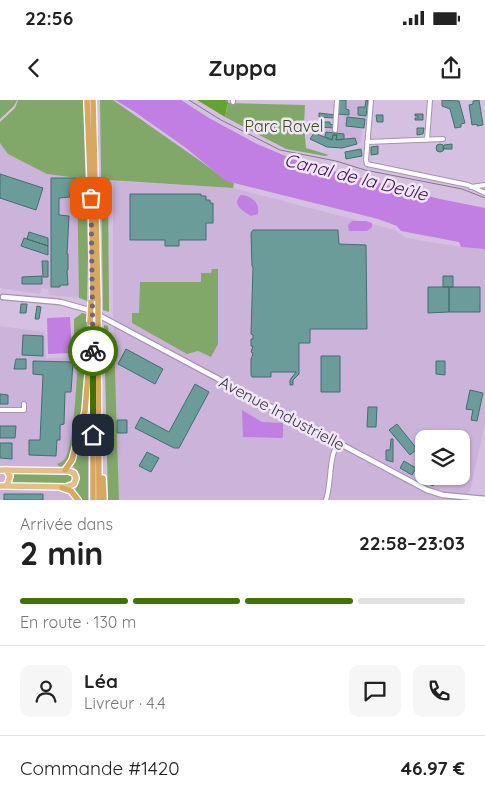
<!DOCTYPE html>
<html lang="fr">
<meta charset="utf-8">
<style>
body{margin:0;font-family:Quicksand,sans-serif;background:#f6f6f6;color:#222;height:100vh;display:flex;flex-direction:column;font-size:19px;white-space:nowrap}
*{box-sizing:border-box;margin:0}
p{font-size:16px;color:#767676}
.icon{flex:none;width:28px;height:28px;fill:none;stroke:currentColor;stroke-width:2;stroke-linecap:round;stroke-linejoin:round}
.map{position:relative;height:400px;overflow:hidden}
.details{display:flex;flex-direction:column;background:#fff;flex:1}
.details>*{flex:none}
.buttons{position:absolute;left:415px;top:330px;display:grid;gap:10px}
.buttons a{display:grid;place-items:center;width:55px;height:55px;border-radius:10px;background:#fff;box-shadow:0 1px 4px #0004;font-size:25px}
.pin{position:absolute;display:grid;place-items:center;width:42px;height:42px;color:#fff;margin:-21px;border-radius:10px;box-shadow:0 2px 8px #0006}
.courier{position:absolute;display:grid;place-items:center;width:50px;height:50px;margin:-25px;border:4px solid #3e7300;border-radius:50%;background:#fff;color:#222;box-shadow:0 1px 6px #0007}
.summary em{font-style:normal;font-weight:700}
.summary div{display:flex;flex-direction:column-reverse}
.summary{display:flex;align-items:center;justify-content:space-between;height:85px;padding:0 20px}
h1{font-size:32px;font-weight:700;line-height:38px}
.bar{display:grid;grid-template-columns:repeat(4,1fr);gap:8px 5px;align-content:center;height:60px;padding:0 20px}
.bar i{height:6px;border-radius:4px;background:#e0e0e0}
.bar .current{background:#3e7300}
.bar p{grid-column:span 4}
.line{display:flex;align-items:center;gap:12px;padding:0 20px;border-top:1px solid #e0e0e0}
.line div{flex:1}
.round{display:grid;place-items:center;flex:none;width:52px;height:52px;border-radius:10px;background:#f6f6f6}
.status{display:flex;justify-content:space-between;align-items:center;height:35px;padding:0 25px;background:#fff;direction:ltr}
.status svg{height:14px;fill:currentColor}
header{display:flex;justify-content:space-between;align-items:center;height:65px;padding:0 20px;background:#fff;font-size:22px;font-weight:700}
.map>svg:first-child{display:block}
</style>
<div class="status"><b>22:56</b><svg viewBox="0 0 49 12"><path d="M0 12V9h3v3zM5 12V6h3v6zM10 12V3h3v9zM15 12V0h3v12zM26 1h20v11H26zM47 4h2v5h-2z"/></svg></div>
<header><svg class="icon" aria-label="back" viewBox="0 0 24 24"><path d="M15 5l-7 7 7 7"/></svg>Zuppa<svg class="icon" aria-label="share" viewBox="0 0 24 24"><path d="M12 15V3M7 8l5-5 5 5M5 13v7h14v-7"/></svg></header>
<div class="map">
<svg width="485" height="400" viewBox="0 0 485 400">
<rect width="100%" height="100%" fill="#d6c0e2"/>
<!-- built -->
<path fill="#ccb3da" fill-rule="evenodd" d="M339,0H368L365,28H362L361,42L349,47L333,48L323,45L310,39L314,31L322,35L325,29L333,30V28L337,29Z
M0,43L47,74L77,78L79,198L49,195L48,189L42,188L40,194L0,188Z
M113,81L233,88L395,130L406,138L461,147L485,149V324L470,391L459,400H119L113,213ZM424,339H461V376H424Z
M0,226L45,232L46,258L78,257L82,400H0Z"/>
<!-- green -->
<path fill="#82a869" d="M0,0H17L14,6L0,19Z
M18,0H83L88,157L87,201L79,198L77,78L47,74L8,54L0,43V22L15,8Z
M100,0H113L199,60L226,80L234,83L233,88L108,80L109,212L103,210Z
M225,0H228V3L305,5L304,24L306,48L329,55L325,56L286,49L225,17L228,4Z
M212,169H218V244L211,257L198,251L187,254L132,223V213H139L140,182H201V173H211Z
M82,213L87,214L85,287L83,308L69,357L65,365L60,367L57,364C59,363 62,362 64,360C74,350 77,274 78,258L74,257V219Z
M104,225L108,226L109,239H114L119,400H108Z
M88,314V400H81L75,390L79,383L80,374L73,366Z
M11,372L67,373L73,376L74,380L70,385L11,384L13,377Z"/>
<!-- forest -->
<path fill="#65a231" d="M197,0H225L228,3L225,17Z"/>
<!-- water -->
<path fill="#c17ee3" d="M115,0H181L209,18L257,44L300,62L440,99L485,108V149L461,147L459,142L401,131L397,126L378,119L226,81L186,48L135,12Z
M241,95C252,96 260,103 258,114L251,116C242,111 231,104 241,95Z
M352,121H366L372,123V127L367,131H349L348,125Z
M70,217L72,253L48,254L47,218Z
M242,310L262,322L283,323V336L282,338L243,337Z"/>
<!-- building -->
<path fill="#6c9c9a" stroke="#406f6e" d="M339,0H346V9L349,10V15L338,14Z
M366,0H368L366,16L358,15V7H365Z
M442,0L459,1L465,23L461,24V27L455,28L450,9L442,6Z
M479,0L483,25L477,26V24L472,25L469,5L473,4V1Z
M319,13L335,15L334,18L319,17Z
M415,14H423V20H415V18H418V16H415Z
M376,15H383V22H377Z
M347,17L365,19L364,28L346,26Z
M323,22H330V24L333,25V28L318,27V25L323,26Z
M417,28H424L423,34L417,35Z
M326,32L344,34V39L336,40L337,35H333L332,40L330,39L325,37Z
M314,33L332,40L333,35H337L336,40L355,38L357,44L342,48L327,47L310,39Z
M436 48a4 4 0 1 1 8 0a4 4 0 1 1-8 0Z
M452,44V49H443L444,45Z
M378,46V54L371,55V47Z
M361,49L362,56L346,59L345,52Z
M0,74L43,88L36,110L0,98Z
M51,78H76V94H70V97L59,98V115L69,116L67,154H68V170H67L68,185H60V187H51Z
M130,94H201V96H206V100H210V103H213V123H206V140H179V146H165V140H130Z
M253,130H338L339,144L366,145L367,229H310V243H299V274L293,280V285H290V280L296,272H271V277H252L251,275V258L252,257L253,253L251,252L253,246H251V239H253V235L251,234L253,167L252,166L251,133Z
M29,132L48,138V146L27,139Z
M24,138L48,146V155L21,146Z
M42,161H48V177H43Z
M42,176V184H22V177Z
M443,176H453V187H443Z
M428,187H449V212L428,213Z
M449,187H480V212H449Z
M21,204H27L26,213H20Z
M37,206L41,207L39,219H35Z
M23,235L43,236V256L22,255Z
M126,249L163,269L155,284L118,264Z
M321,256H340V292H321Z
M16,259H26V269H14Z
M33,261L73,262L71,292H65L64,324L60,325V340H57L56,356L29,355V340H40L43,275L33,274Z
M436,261H445V275L436,274Z
M195,284L209,292L179,348H174L135,328L141,317L169,332Z
M470,290L483,293L477,321L471,320L473,310L466,309Z
M0,294L8,295V304H0Z
M368,307H377L376,327H367Z
M117,320H127V333H117Z
M397,324L417,349L410,355L389,330Z
M0,326H16L15,338H0Z
M391,339H393V362L386,360V350H390Z
M0,343H12V359L0,358Z
M147,352L159,358L151,372L139,366Z
M404,361L416,368L412,375L400,368Z
M424,375L436,379L433,386L421,380Z
M4,394H43V400H4Z"/>
<g fill="none" stroke-linecap="round" stroke-linejoin="round">
<!-- minor casing -->
<g stroke="#a691b1" stroke-width="6">
<path id="minor" d="M371,0L366,60L367,64L468,85L485,93
M233,2V0
M335,30L337,0
M427,40L430,0
M367,42L443,39
M471,87L485,85
M0,310H24V304
M326,400C332,382 328,359 338,343"/>
</g>
<!-- tertiary casing -->
<g stroke="#a691b1" stroke-width="7">
<path id="tertiary" d="M3,197L60,202L89,210L427,390L443,395L485,399"/>
</g>
<!-- primary casing -->
<g stroke="#fff" stroke-width="8">
<path id="primary" d="M0,370L68,371L74,373L76,378L74,384L66,387L7,386
M0,386H7L10,376L6,370"/>
</g>
<!-- trunk casing -->
<g stroke="#fff" stroke-width="8">
<path id="trunk" d="M87,0L92,125L93,205
M93,0L98,201
M93,222V400
M98,224L99,400
M65,370L72,360L85,311L89,262
M103,378L104,400
M62,388L71,391L78,400"/>
</g>
<!-- minor -->
<use href="#minor" stroke="#fff" stroke-width="4"/>
<!-- tertiary -->
<use href="#tertiary" stroke="#fff" stroke-width="4.5"/>
<!-- primary -->
<use href="#primary" stroke="#e2be89" stroke-width="5.5"/>
<!-- trunk -->
<use href="#trunk" stroke="#d8a862" stroke-width="5.5"/>
<!-- tram -->
<path stroke="#84758d" stroke-width="1" d="M189,0L221,20L280,50L336,61L365,70L462,89L485,98"/>
<!-- trunk-bridge casing -->
<g stroke="#fff" stroke-width="8" stroke-linecap="butt">
<path id="trunk-bridge" d="M98,201V224
M90,222L91,202"/>
</g>
<!-- trunk-bridge -->
<use href="#trunk-bridge" stroke="#d8a862" stroke-width="5.5"/>
</g>
<g fill="none" stroke-linecap="round" stroke-linejoin="round">
<!-- done -->
<path stroke="#726479" stroke-width="5" stroke-dasharray="0 9" d="M91,98L93,251"/>
<!-- route -->
<path stroke="#3e7300" stroke-width="6" d="M93,251V335"/>
</g>
<g text-anchor="middle" dominant-baseline="central" stroke-width="5" stroke-linejoin="round" paint-order="stroke">
<!-- park labels -->
<g font-size="16" fill="#334c20" stroke="#f1e6f7">
<text x="284" y="26">Parc Ravel</text>
</g>
<!-- street labels -->
<g font-size="16" fill="#3c3341" stroke="#f1e6f7">
<text transform="translate(282 313) rotate(28)">Avenue Industrielle</text>
</g>
<!-- water labels -->
<g font-size="18" font-style="italic" fill="#3d1150" stroke="#f1e6f7">
<text transform="translate(356 77) rotate(14)">Canal de la Deûle</text>
</g>
</g>
</svg>
<div class="buttons">
<a><svg class="icon" aria-label="layers" viewBox="0 0 24 24"><path d="M12 4l9 5-9 5-9-5zM3 14l9 5 9-5"/></svg></a>
</div>
<div class="pin" style="left:91px;top:98px;background:#ea580c"><svg class="icon" aria-label="bag" viewBox="0 0 24 24"><path d="M5 8h14l-1 12H6zM9 8a3 3 0 0 1 6 0"/></svg></div>
<div class="pin" style="left:93px;top:335px;background:#1f2937"><svg class="icon" aria-label="home" viewBox="0 0 24 24"><path d="M3 11l9-7 9 7M6 9v11h12V9"/></svg></div>
<div class="courier" style="left:93px;top:251px"><svg class="icon" aria-label="bike" viewBox="0 0 24 24"><circle cx="6" cy="16" r="4"/><circle cx="18" cy="16" r="4"/><path d="M6 16l4-8h5l3 8M10 8l3 8H6M13 5h3"/></svg></div>
</div>
<section class="details">
<div class="summary"><div><h1>2 min</h1><p>Arrivée dans</p></div><em>22:58–23:03</em></div>
<div class="bar"><i class="current"></i><i class="current"></i><i class="current"></i><i></i><p>En route · 130 m</p></div>
<div class="line" style="height:90px"><a class="round"><svg class="icon" aria-label="person" viewBox="0 0 24 24"><circle cx="12" cy="8" r="4"/><path d="M4 21q1-7 8-7t8 7"/></svg></a><div><b>Léa</b><p>Livreur · 4.4</p></div><a class="round"><svg class="icon" aria-label="chat" viewBox="0 0 24 24"><path d="M4 5h16v11H9l-5 4z"/></svg></a><a class="round"><svg class="icon" aria-label="phone" viewBox="0 0 24 24"><path d="M5 4h4l2 5-3 2q2 4 5 5l2-3 5 2v4C11 20 4 13 5 4z"/></svg></a></div>
<div class="line" style="height:65px"><div>Commande #1420</div><b>46.97 €</b></div>
</section>
